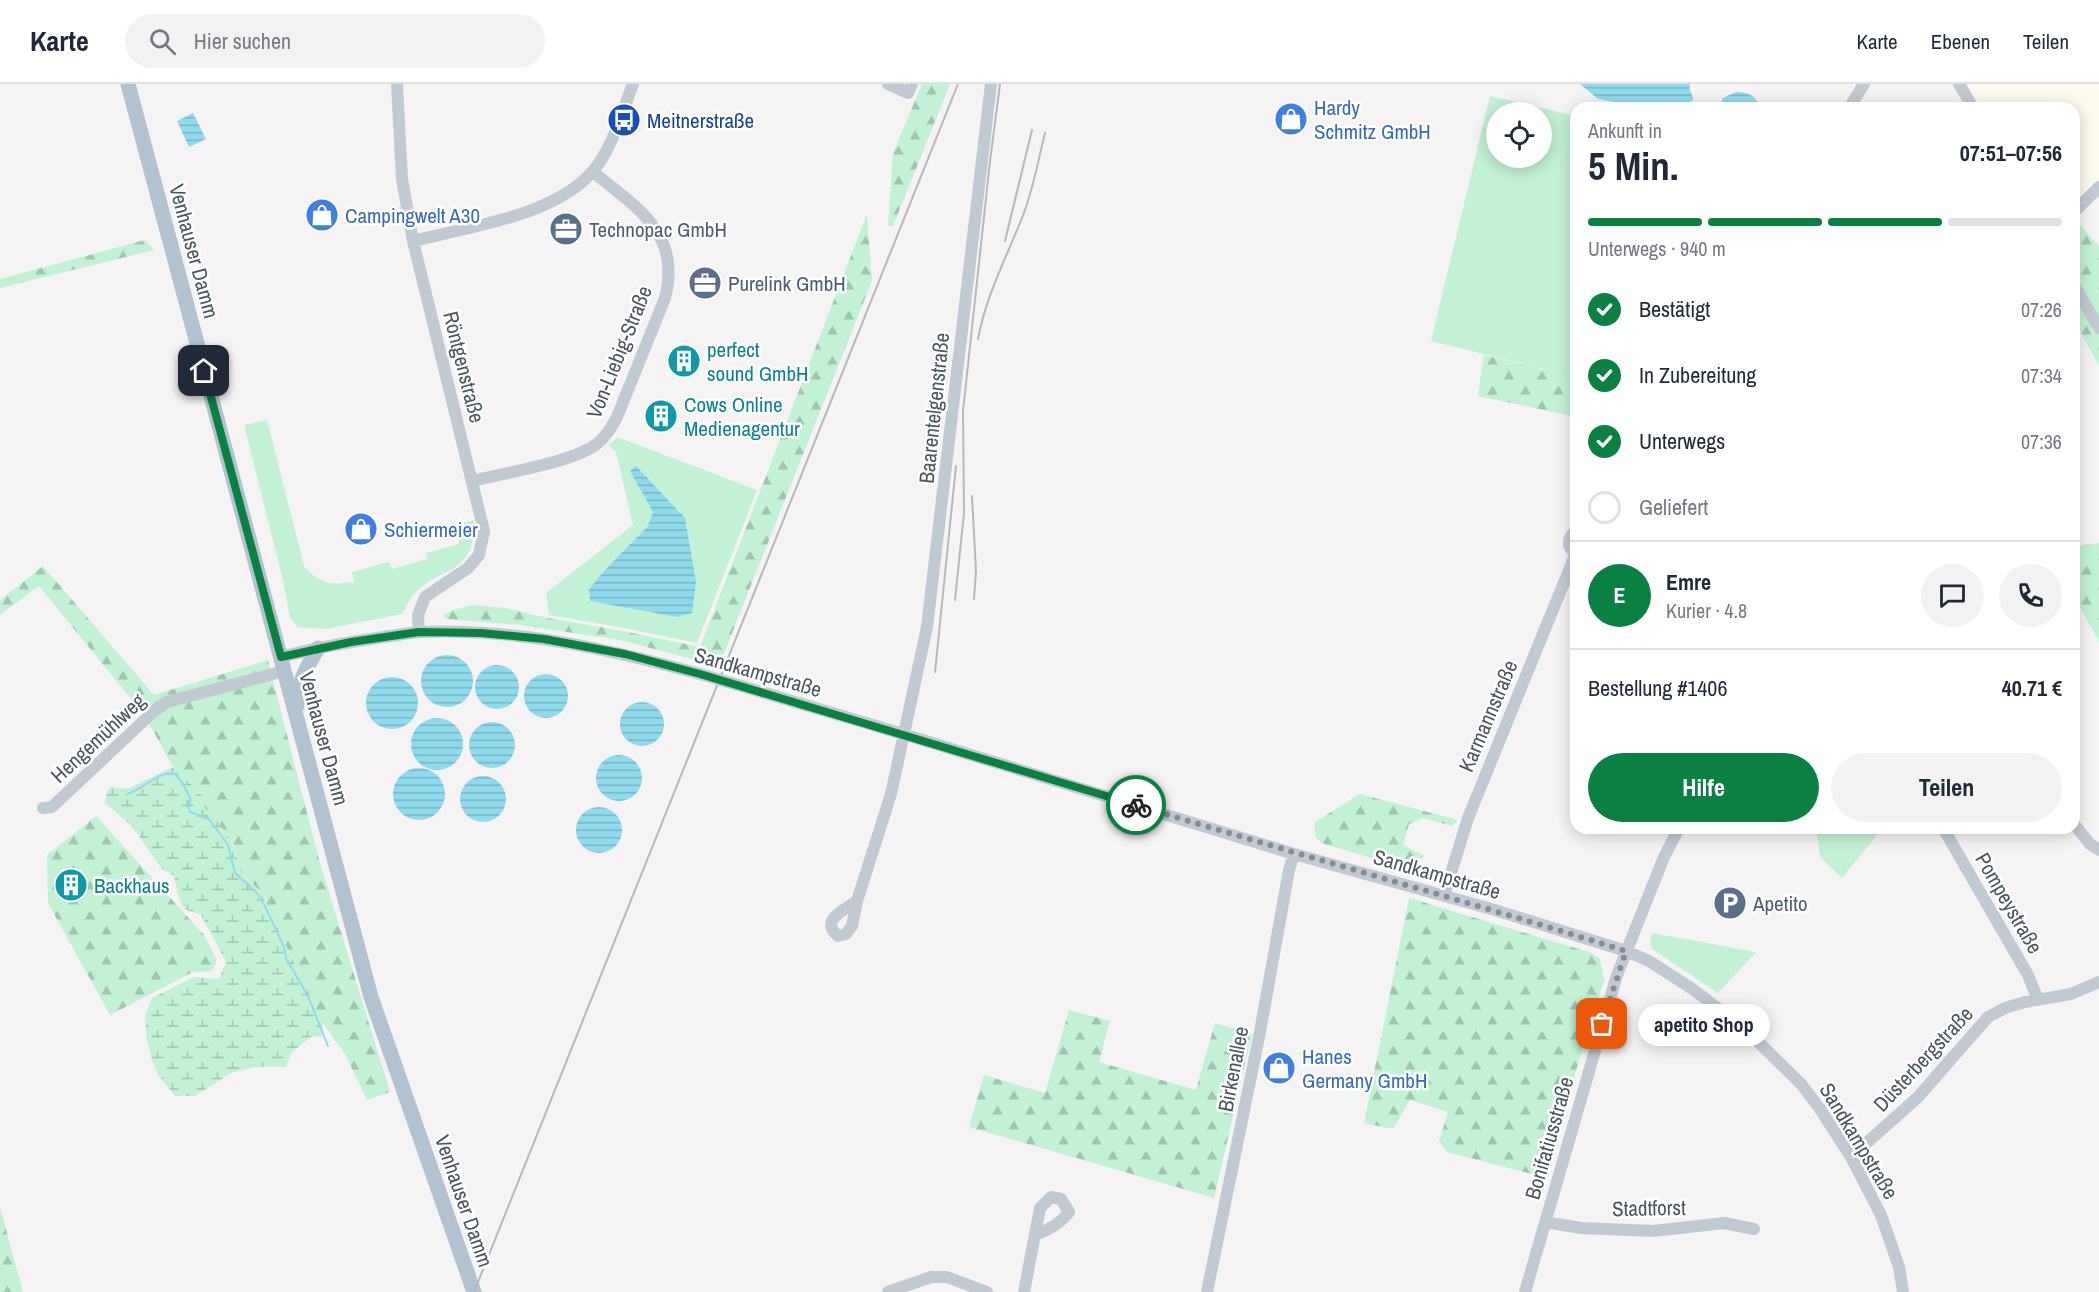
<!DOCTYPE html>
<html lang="de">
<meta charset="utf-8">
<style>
body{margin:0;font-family:"Archivo Narrow",sans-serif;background:#f2f2f3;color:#1f2937;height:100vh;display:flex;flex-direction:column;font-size:22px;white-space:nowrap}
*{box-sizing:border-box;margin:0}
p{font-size:20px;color:#747a83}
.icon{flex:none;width:33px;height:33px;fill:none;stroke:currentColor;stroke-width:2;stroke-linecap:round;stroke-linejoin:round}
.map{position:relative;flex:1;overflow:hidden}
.side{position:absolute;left:1570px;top:18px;width:510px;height:732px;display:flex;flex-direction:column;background:#fff;border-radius:18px;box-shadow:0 3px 15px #0003}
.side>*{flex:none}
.tools{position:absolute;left:1486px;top:18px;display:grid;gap:12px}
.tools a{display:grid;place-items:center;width:66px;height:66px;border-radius:50%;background:#fff;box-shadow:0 3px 15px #0003;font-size:30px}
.pin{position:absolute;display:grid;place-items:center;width:51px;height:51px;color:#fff;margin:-26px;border-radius:12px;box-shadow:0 3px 9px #0006}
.courier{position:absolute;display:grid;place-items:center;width:60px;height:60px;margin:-30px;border:4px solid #0b8043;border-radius:50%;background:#fff;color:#222;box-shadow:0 2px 8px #0007}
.bubble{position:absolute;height:42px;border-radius:21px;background:#fff;box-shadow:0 3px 15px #0003;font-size:20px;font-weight:800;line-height:42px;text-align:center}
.headline em{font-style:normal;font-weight:800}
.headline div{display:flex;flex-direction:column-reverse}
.headline{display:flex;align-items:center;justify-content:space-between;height:102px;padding:0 18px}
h1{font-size:39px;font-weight:800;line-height:45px}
.bar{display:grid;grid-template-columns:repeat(4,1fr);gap:9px 6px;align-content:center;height:72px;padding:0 18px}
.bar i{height:8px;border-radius:4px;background:#e0e1e3}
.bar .current{background:#0b8043}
.bar p{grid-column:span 4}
.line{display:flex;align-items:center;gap:15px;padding:0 18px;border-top:2px solid #e0e1e3}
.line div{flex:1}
.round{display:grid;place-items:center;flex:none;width:63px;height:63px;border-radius:32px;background:#f2f2f3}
ol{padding:0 18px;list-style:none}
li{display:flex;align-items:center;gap:18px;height:66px}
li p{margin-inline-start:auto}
li .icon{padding:6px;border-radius:50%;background:#0b8043;color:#fff;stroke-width:4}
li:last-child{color:#747a83}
li i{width:33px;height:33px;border:3px solid #e0e1e3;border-radius:50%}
.action{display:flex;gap:12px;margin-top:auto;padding:12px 18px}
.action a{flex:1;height:69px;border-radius:36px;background:#0b8043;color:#fff;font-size:24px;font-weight:800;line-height:69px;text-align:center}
.action a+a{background:#f2f2f3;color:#1f2937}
header{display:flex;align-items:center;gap:36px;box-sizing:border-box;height:84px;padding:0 30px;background:#fff;border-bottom:2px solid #e0e1e3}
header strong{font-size:28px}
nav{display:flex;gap:33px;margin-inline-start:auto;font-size:21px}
.search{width:420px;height:54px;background:#f2f2f3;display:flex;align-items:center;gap:15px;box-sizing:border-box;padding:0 21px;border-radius:33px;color:#747a83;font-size:22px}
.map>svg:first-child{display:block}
</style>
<header>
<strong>Karte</strong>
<div class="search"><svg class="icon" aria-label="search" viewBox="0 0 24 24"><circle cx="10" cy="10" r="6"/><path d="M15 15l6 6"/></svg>Hier suchen</div>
<nav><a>Karte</a><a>Ebenen</a><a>Teilen</a></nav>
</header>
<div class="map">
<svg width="2099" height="1208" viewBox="0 0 2099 1208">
<defs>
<pattern id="forest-firs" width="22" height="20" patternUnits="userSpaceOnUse" patternTransform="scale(1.5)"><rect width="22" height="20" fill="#c3f1d5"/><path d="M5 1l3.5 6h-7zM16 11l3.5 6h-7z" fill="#a0c6b0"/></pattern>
<pattern id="wetland-marsh" width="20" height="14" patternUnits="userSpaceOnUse" patternTransform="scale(1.5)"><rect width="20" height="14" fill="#c3f1d5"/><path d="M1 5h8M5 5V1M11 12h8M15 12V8" fill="none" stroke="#a0c6b0"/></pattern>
<pattern id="water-rules" width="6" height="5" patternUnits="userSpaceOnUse" patternTransform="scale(1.5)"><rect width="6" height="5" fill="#90daee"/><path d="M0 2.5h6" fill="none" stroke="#78b4c4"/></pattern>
</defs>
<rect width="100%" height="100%" fill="#f5f3f3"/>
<!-- commercial -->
<path fill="#fdf9ef" d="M1965,0H2099V94L2075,120L2074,24H1979Z"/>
<!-- green -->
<path fill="#c3f1d5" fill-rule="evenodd" d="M1490,12L1576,32V293L1431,257ZM1542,28V74H1497V28Z
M267,336L304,482C321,501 330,501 354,498L352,488L389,478L392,485L427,475L426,469L459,460V450L462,439L474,436C475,497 439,478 411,514C408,518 405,525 402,530L325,545L298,543L290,534L283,496L244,341Z
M617,353L757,406L697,559L624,544L549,531L546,509L633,441L616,368L609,361ZM636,383L685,434L590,517L589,505L605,486L648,442L653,428L644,410Z
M1816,744H1883L1842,794L1820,773Z
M1652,849L1756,868L1718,909L1652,865L1650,860Z"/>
<!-- forest -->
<path fill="url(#forest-firs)" d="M922,0H950L893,142H888L893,69Z
M867,130L872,197L719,582L620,556L520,541L446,535L443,531L453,526L472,521L505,524L548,534L623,547L700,563Z
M2078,139L2099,162V282L2075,238L2074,143Z
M145,156L154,166L0,204V195Z
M1484,271L1576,293V333L1478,312Z
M2099,459V558L2075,514V462Z
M43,482L154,611L268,576L270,587L145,632L39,502L0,531V516Z
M272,593L320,779L390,1008L367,1016L345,970L322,938L260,807L241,788L233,760L213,731L200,720L202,711L173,683L149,639L167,623Z
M1360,710L1458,736L1452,742L1423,734L1409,740L1403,761L1425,772L1420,776L1418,788L1321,759L1315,752V738Z
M96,732L204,851L217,876L212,887L193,888L110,931L48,819L47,771Z
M1409,814L1592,869L1600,875L1604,896L1543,1093L1447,1068L1439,1057L1448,1028L1410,1016L1393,1045L1364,1039Z
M1069,926L1110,937L1099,978L1196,1006L1215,939L1252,950L1214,1114L969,1043L984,991L1045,1009Z
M0,1123L23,1208H0Z"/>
<!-- wetland -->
<path fill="url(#wetland-marsh)" d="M173,683L202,711L200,720L213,731L233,760L241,789L260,807L322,938V953L312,952L292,968L286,983H255L231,989L195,1012H175L159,992L152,976L146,952L145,932L152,914L194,893L219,895L226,878L201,831L184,825L178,812L174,792L162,785L131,741L105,719L107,707L111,703L127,705Z"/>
<!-- water -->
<path fill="url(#water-rules)" d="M1580,0H1690C1688,6 1693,10 1693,16L1678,24H1646L1598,15Z
M1736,8C1748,8 1757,12 1761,24H1718L1723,14Z
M193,29L206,55L189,63L177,37Z
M636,382L685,434L696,498L692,529L677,533L590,517L589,505L605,486L648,442L653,428L630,387Z
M421 597a26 26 0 1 1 52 0a26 26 0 1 1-52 0Z
M475 603a22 22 0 1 1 44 0a22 22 0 1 1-44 0Z
M524 612a22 22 0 1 1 44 0a22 22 0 1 1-44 0Z
M366 619a26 26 0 1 1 52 0a26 26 0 1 1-52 0Z
M620 640a22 22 0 1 1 44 0a22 22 0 1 1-44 0Z
M411 660a26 26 0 1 1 52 0a26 26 0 1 1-52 0Z
M469 661a23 23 0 1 1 46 0a23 23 0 1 1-46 0Z
M596 694a23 23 0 1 1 46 0a23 23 0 1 1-46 0Z
M393 710a26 26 0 1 1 52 0a26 26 0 1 1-52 0Z
M460 715a23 23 0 1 1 46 0a23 23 0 1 1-46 0Z
M576 746a23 23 0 1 1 46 0a23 23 0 1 1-46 0Z"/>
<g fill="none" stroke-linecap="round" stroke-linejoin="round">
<!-- stream -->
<path stroke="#90daee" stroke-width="2" d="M127,710C142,706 161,685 175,690L182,698L191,716L188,722L190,728L209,735L228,761L235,789L256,808L265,822L284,863L286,874L308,912L328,962"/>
<!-- minor -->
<path stroke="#c1cad2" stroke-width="12" d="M397,0L402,95L413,157L484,447L479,471L468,484L425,513L418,531L419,548
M888,0L908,9L912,0
M1959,0L1973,24
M1849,24L1864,0
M2074,128L2099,103
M413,157C468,143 554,132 592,88C612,66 622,28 633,0
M2074,201L2099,244
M472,397C504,389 575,378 598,359C607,352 612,342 617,333L665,214C682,149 636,123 593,88
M1576,447C1567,453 1566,463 1576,469
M281,573C315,564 349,558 384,553C396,551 408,549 420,548C516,544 608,565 700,590
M738,601L903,650L1294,770L1495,826L1626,867L1649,877L1694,906L1747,947L1802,1001L1820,1025L1851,1073L1881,1131L1899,1183L1903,1208
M43,724L52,723L153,628L167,618L284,587
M2074,740L2090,760L2099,766
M1943,744L2028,891L2038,916
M1444,812L1468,734L1576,469
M857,817C845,826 819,836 838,852L846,850L852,842L857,817L891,710L927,543L991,0
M1851,1073L1918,1013L1988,933L2005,924L2025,918L2071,910L2099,898
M1545,1138L1581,1144L1653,1147L1724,1139L1754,1145
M888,1208L931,1193H947L987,1208
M1024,1208L1040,1124L1051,1113L1061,1115L1069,1128C1060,1140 1049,1146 1035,1151
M1207,1208L1260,948L1289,786L1294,770
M1525,1208L1617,891L1664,773L1679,744"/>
<!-- major -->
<path stroke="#b3c2d1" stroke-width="15" d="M128,0L371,913L474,1208
M297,622C298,597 306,585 318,564"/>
<!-- rail -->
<path stroke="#b5b8bd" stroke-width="2" d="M1005,157L1032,46
M978,255C986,212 1006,174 1022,134C1033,107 1038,77 1045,49
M972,412L976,487L974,515
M955,516L964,429L963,327L990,77L1000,0
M935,588L956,382
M474,1208L958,0"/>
<!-- minor-bridge -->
<path stroke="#c1cad2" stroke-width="12" d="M700,590L738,601"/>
</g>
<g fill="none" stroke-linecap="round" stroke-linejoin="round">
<!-- done -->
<path stroke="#868d94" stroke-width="6" stroke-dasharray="0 10.8" d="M1136,721C1299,771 1463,816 1626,867L1602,940"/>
<!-- route -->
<path stroke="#0b8043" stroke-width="8" d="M204,287L281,573L351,558L419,548L481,549L544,555L625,570L700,590L1136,721"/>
</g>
<!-- icons -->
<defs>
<g id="shop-disc" transform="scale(1.725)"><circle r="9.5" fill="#3f7fe0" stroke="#fff"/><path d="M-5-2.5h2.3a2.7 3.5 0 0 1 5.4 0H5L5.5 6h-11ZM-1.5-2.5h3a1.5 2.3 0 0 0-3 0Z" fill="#fff"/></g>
<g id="bus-disc" transform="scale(1.725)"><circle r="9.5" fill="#1a4fb4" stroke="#fff"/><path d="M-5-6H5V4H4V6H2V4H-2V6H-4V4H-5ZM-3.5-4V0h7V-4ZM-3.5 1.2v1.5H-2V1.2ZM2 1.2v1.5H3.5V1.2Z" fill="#fff"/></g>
<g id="office-disc" transform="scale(1.725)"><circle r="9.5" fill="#5c6f8a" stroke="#fff"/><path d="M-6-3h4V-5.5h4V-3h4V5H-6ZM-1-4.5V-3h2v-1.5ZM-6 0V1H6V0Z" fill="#fff"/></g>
<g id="building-disc" transform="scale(1.725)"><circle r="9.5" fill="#0f9aa8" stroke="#fff"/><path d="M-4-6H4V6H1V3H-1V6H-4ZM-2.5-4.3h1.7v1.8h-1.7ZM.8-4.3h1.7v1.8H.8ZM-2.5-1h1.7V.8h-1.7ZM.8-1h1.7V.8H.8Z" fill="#fff"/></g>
<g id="parking-disc" transform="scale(1.725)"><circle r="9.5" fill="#5c6f8a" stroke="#fff"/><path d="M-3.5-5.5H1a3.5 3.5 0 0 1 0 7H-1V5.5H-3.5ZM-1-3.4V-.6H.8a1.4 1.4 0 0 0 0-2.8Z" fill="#fff"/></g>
</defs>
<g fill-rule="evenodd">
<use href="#shop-disc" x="1291" y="35"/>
<use href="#bus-disc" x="624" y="36"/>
<use href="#shop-disc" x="322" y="131"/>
<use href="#office-disc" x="566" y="145"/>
<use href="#office-disc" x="705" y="199"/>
<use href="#building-disc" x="684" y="277"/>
<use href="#building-disc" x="661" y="332"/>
<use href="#shop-disc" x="361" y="445"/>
<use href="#building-disc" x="71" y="801"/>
<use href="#parking-disc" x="1730" y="819"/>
<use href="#shop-disc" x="1279" y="984"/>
</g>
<g text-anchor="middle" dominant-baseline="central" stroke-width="5" stroke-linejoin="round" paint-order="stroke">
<!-- shop labels -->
<g font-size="21" fill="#366cbe" stroke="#fff" text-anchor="start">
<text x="1314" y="23">Hardy<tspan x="1314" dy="24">Schmitz GmbH</tspan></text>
<text x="345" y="131">Campingwelt A30</text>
<text x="384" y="445">Schiermeier</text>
<text x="1302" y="972">Hanes<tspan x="1302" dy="24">Germany GmbH</tspan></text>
</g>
<!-- transit labels -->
<g font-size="21" fill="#164399" stroke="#fff" text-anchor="start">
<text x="647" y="36">Meitnerstraße</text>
</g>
<!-- service labels -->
<g font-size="21" fill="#4e5e75" stroke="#fff" text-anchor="start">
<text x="589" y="145">Technopac GmbH</text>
<text x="728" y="199">Purelink GmbH</text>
<text x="1753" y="819">Apetito</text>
</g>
<!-- street labels -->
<g font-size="21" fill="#4a5661" stroke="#fff">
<text transform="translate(194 167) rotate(75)">Venhauser Damm</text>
<text transform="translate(619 268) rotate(-68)">Von-Liebig-Straße</text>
<text transform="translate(464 283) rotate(76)">Röntgenstraße</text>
<text transform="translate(934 324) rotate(-84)">Baarentelgenstraße</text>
<text transform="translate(758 588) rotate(16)">Sandkampstraße</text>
<text transform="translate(1488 632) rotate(-67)">Karmannstraße</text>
<text transform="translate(98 654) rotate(-43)">Hengemühlweg</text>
<text transform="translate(324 654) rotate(75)">Venhauser Damm</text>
<text transform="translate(1437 790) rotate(16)">Sandkampstraße</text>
<text transform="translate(2009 819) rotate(60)">Pompeystraße</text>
<text transform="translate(1923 975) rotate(-47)">Düsterbergstraße</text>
<text transform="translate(1233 985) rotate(-79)">Birkenallee</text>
<text transform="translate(1549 1054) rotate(-74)">Bonifatiusstraße</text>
<text transform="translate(1859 1057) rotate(59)">Sandkampstraße</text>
<text transform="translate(464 1117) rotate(71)">Venhauser Damm</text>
<text transform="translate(1649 1124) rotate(-1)">Stadtforst</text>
</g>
<!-- culture labels -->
<g font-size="21" fill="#0d838f" stroke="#fff" text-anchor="start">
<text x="707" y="265">perfect<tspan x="707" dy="24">sound GmbH</tspan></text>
<text x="684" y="320">Cows Online<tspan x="684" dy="24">Medienagentur</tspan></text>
<text x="94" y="801">Backhaus</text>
</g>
</g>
</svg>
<div class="tools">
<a><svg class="icon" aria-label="locate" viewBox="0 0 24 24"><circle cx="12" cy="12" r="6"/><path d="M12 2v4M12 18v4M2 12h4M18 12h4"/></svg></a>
</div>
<div class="pin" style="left:1602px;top:940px;background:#ea580c"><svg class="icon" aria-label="bag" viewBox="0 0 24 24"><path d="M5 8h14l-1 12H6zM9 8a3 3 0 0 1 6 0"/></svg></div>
<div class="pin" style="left:204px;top:287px;background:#1f2937"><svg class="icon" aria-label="home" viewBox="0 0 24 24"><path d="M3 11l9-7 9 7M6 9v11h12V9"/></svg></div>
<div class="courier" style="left:1136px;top:721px"><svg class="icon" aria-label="bike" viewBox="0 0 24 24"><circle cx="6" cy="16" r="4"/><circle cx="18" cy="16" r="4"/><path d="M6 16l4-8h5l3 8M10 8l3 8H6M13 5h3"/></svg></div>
<div class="bubble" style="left:1638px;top:920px;width:132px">apetito Shop</div>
<section class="side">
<div class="headline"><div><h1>5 Min.</h1><p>Ankunft in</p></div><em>07:51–07:56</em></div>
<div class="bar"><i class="current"></i><i class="current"></i><i class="current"></i><i></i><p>Unterwegs · 940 m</p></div>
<ol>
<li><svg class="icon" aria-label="check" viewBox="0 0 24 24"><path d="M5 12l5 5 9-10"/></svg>Bestätigt<p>07:26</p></li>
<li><svg class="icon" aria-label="check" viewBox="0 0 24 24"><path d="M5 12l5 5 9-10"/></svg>In Zubereitung<p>07:34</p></li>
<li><svg class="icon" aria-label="check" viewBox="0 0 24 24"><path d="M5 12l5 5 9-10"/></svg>Unterwegs<p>07:36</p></li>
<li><i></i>Geliefert</li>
</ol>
<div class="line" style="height:108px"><b class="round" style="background:#0b8043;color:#fff">E</b><div><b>Emre</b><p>Kurier · 4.8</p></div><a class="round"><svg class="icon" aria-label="chat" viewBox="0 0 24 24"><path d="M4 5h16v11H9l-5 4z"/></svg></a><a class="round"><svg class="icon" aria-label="phone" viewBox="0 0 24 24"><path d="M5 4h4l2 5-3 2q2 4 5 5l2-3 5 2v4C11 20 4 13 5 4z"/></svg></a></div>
<div class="line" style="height:78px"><div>Bestellung #1406</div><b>40.71 €</b></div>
<div class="action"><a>Hilfe</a><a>Teilen</a></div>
</section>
</div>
